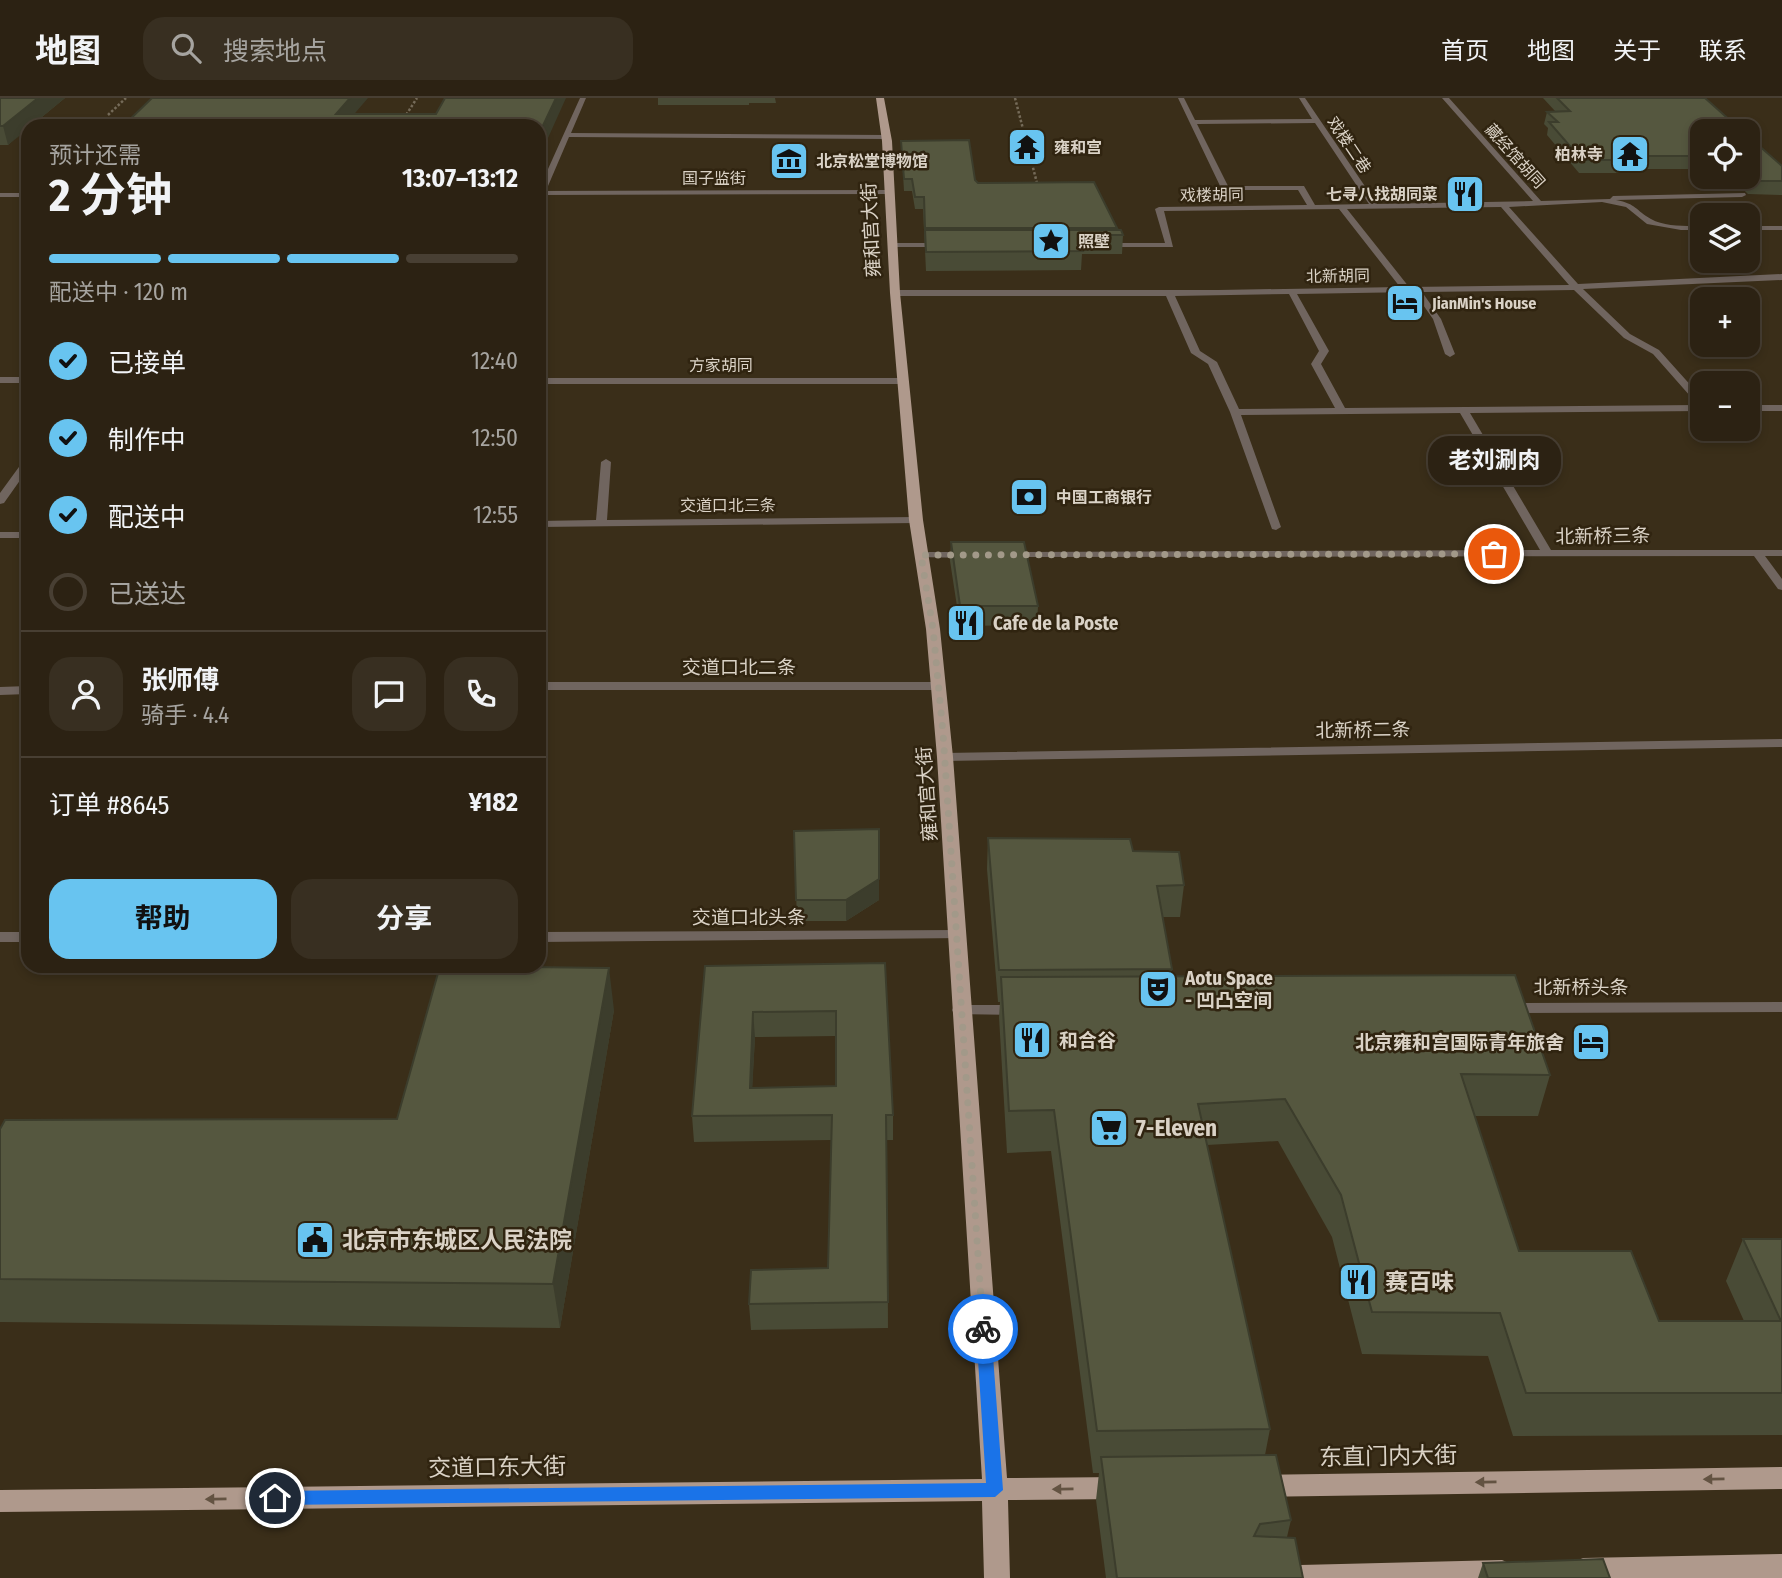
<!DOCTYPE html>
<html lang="zh">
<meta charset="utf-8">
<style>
body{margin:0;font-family:"Fira Sans Condensed","Noto Sans SC",sans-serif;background:#382f21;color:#f1f3f6;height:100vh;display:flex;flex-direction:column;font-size:26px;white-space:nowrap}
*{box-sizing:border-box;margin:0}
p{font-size:23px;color:#a6a4a0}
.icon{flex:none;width:38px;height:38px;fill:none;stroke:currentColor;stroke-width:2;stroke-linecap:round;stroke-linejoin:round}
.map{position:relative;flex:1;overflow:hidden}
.details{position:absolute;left:21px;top:21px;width:525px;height:854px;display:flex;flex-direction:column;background:#2c2213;border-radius:21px;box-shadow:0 4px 10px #0003,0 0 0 2px #483f33}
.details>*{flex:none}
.controls{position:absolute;left:1690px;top:21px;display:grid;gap:14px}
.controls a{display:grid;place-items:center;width:70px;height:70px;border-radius:14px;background:#2c2213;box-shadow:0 4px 10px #0003,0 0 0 2px #483f33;font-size:35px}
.pin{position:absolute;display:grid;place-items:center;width:60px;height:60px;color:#fff;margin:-30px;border:4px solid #fff;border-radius:50%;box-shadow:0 2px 7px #0007}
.courier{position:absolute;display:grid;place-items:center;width:70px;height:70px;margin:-35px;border:5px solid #1a73e8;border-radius:50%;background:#fff;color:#222;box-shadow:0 2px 9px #0007}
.bubble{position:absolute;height:49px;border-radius:21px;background:#2c2213;box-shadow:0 4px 10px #0003,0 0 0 2px #483f33;font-size:23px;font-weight:700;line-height:49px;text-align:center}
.overview em{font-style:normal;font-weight:700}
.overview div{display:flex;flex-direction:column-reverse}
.overview{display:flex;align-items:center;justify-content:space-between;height:119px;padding:0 28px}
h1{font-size:46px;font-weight:700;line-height:52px}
.bar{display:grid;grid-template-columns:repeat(4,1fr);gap:10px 7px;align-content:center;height:84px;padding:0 28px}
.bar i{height:9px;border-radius:5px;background:#483f33}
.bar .on{background:#68c4f0}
.bar p{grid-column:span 4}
.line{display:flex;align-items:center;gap:18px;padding:0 28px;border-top:2px solid #483f33}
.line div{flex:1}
.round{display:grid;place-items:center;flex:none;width:74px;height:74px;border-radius:21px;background:#382f21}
ol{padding:0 28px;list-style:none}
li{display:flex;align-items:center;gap:21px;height:77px}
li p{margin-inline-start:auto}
li .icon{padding:7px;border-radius:50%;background:#68c4f0;color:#111;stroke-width:4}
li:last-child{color:#a6a4a0}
li i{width:38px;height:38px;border:4px solid #483f33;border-radius:50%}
.primary-button{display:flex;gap:14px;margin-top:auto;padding:14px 28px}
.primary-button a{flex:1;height:80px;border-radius:21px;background:#68c4f0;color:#111;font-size:28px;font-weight:700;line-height:80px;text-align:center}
.primary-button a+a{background:#382f21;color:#f1f3f6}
header{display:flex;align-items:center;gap:42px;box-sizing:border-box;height:98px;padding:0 35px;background:#2c2213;border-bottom:2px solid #483f33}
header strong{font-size:33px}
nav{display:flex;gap:38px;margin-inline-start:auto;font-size:24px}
.search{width:490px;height:63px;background:#382f21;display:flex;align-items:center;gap:18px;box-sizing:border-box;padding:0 24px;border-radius:21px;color:#a6a4a0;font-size:26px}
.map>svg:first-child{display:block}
</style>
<header>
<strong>地图</strong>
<div class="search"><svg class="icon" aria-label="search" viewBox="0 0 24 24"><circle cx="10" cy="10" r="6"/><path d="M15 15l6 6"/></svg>搜索地点</div>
<nav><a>首页</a><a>地图</a><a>关于</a><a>联系</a></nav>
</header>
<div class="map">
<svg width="1782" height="1480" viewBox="0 0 1782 1480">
<rect width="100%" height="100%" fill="#3a2e19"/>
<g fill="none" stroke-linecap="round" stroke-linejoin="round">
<!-- path -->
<path stroke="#756b59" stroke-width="2.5" stroke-dasharray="2.5 2" stroke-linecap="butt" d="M1015,0L1038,89
M108,17L126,0
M399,28L417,0"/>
<!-- lane -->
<path fill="#70655f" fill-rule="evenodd" d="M580,0H586L571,35L886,37L890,39L886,41L569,39L545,95L543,106L539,108V91Z
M1178,0H1184L1195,22L1312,21L1299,0H1305L1377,106L1533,103L1442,0H1449L1541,103L1610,101L1613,98L1745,95L1746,97L1742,99L1616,102C1637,106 1635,112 1651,121C1665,129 1687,128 1703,128V132H1681L1647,126L1626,109L1602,104L1509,109L1578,186L1782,176V182L1583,191L1630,236L1659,252L1703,301V313L1470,315L1551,452H1782V458H1765L1782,481V492L1778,491L1754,458L1006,459L1004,457L1010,454L1540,452L1460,315L1241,317L1281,429L1276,432L1272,431L1230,314L1208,266L1191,255L1166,198H895L891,195L895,192H1218L1400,189L1339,111L1164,113L1173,149H1102L1101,147L1105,145H1165L1155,111L1159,109L1307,107L1298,92H1222ZM1315,25L1369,106L1315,107L1304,88H1228L1197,26ZM1501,109L1569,187L1409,189L1347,111ZM1574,192L1624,240L1653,256L1698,307L1345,310L1321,266L1329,253L1297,196L1414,194L1433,221L1445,256L1450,259L1455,256L1441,221L1422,194ZM1289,196L1319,253L1311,266L1335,310L1239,311L1217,264L1200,253L1175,198Z
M1748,128H1782V132H1748Z
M890,145H944L948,147L944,149H893L889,147Z
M0,279H28V285H0Z
M539,280H903L908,283L903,286H539Z
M1748,307H1782V313H1748Z
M28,361V371L4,405L0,406V395L24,362Z
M606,361L611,364L607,422L916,419L921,422L916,425L539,429V423L596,422L601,364Z
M0,434H28V440H0Z
M921,454H968L974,457L968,460L917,459L915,457Z
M539,584H939L945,588L939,592H539Z
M28,588V596L0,597V589Z
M1782,641V649L945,663L938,659L945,655Z
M959,832L964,834L966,837L964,840L539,844V834Z
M0,834H28V844H0Z
M1782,904V914L1508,915L1502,914L1500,910L1502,906L1508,905Z
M960,907H1018L1024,908L1026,912L1024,916L1018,917L954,916L952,912L954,908Z"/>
<!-- street -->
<path fill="#70655f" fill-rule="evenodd" d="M892,92V96H889L539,97V93Z
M0,95H28V99H0Z"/>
<!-- primary -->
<path fill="#af998c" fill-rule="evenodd" d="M876,0H884L892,43L900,195L923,422L940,531L953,659L1007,1380L1120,1379L1129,1382L1133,1390L1129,1398L1120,1401L1008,1402L1010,1480H984L982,1403L0,1414V1392L982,1381L937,659L926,531L909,422L890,195L882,43Z
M1782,1369V1391L1260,1399L1251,1396L1247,1388L1251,1380L1260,1377Z
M1782,1456V1480H1573L1570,1472L1574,1464L1583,1460Z
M1502,1462L1511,1466L1515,1474L1512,1480H1248L1252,1471L1261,1468Z"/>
</g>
<!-- wall -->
<path fill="#494b36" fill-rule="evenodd" d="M0,0H65L31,28H28L8,47H0Z
M658,0H775L776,5H749V7H658Z
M1543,0H1705L1703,33V71H1635L1634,75H1579L1547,37L1548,30L1544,26L1547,14L1555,13Z
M901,43L978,85L1117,130V132L1123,137L1122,156H1082L1081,172L926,173L923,111H915L912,93H904Z
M1730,79H1748L1782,83V97L1748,96Z
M951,444L1038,508L1037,527L960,528L950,463Z
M794,733L879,802L846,823H797Z
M988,740L1133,753L1184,787L1180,819H1163L1172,871L1171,878L1550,977L1538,1018H1475L1519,1153L1659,1223H1744L1726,1183L1743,1141H1782V1337L1513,1338L1488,1258L1362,1256L1332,1139L1278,1043L1207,1047L1270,1331L1265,1357L1291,1422L1287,1439L1303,1480H1106L1096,1402L1099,1375H1093L1051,1053L1007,1055L999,919L1000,904H998L987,771Z
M885,865L893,1017V1042H887L888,1230L751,1232L749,1206L828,1170L831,1042L694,1044L692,1018L705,868ZM836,938V988L752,990L755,939Z
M614,912L560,1230L0,1224V1031L397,1021Z
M1483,1465L1610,1480H1478Z"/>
<!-- shaded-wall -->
<path fill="#3c3d2c" d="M38,0H65L31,28H28V31L8,47L3,28Z
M350,0H368L344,28L336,16Z
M556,0H566L539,60V36Z
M879,731V802L846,823V802Z
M609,870L614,912L560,1230L553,1186Z
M753,914L755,939L751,1015L750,990Z"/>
<!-- building -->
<path fill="#55573f" stroke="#3c3d2c" stroke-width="2" fill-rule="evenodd" d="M0,0H38L3,28H0Z
M152,0H350L336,16H436L445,0H556L539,36V28H123Z
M1557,0H1705L1742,33H1703V58H1633L1637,62H1582L1549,24H1558L1547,14L1570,13Z
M1748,38L1782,68V83H1752L1747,79H1748Z
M969,42L975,82L978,85L1094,84L1117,130H925L924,99H915L912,81H904L901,43Z
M925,132H1121L1123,137H1079L1083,153L926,154Z
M951,444H1024L1038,508H960Z
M879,731V781L846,802H796L794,733Z
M988,740L1130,741L1133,753L1179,754L1184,787L1157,788L1172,871L999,872Z
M885,865L893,1017H886L888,1204L749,1206L751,1172L828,1170L832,1017L692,1018L705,868ZM836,913V988L750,990L753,914Z
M440,868L609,870L553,1186L0,1181V1031L5,1022L397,1021Z
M1515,877L1550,977L1461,976L1519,1153H1631L1659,1223H1781L1743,1141H1782V1295H1526L1500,1215L1372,1214L1341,1097L1285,1001L1198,1006L1270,1331L1097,1333L1054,1012L1009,1013L1001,879Z
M1276,1357L1291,1422L1260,1426L1254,1438L1295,1440L1303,1480H1117L1101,1359Z
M1603,1461L1610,1480H1488L1483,1465Z"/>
<!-- one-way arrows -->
<defs><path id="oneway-solid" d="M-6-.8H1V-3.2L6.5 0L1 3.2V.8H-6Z" transform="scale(1.75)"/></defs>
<g fill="#635342">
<use href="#oneway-solid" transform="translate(1714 1381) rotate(179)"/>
<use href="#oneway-solid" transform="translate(1486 1384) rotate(179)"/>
<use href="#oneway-solid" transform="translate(1063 1391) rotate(179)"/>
<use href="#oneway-solid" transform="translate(216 1401) rotate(179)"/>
</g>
<!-- route -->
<path fill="#1a73e8" d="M983,1225L991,1231L1003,1392L995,1399L275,1407L267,1400L275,1393L986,1385L976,1231Z"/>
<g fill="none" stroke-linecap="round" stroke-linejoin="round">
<!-- done -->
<path stroke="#a29989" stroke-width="7" stroke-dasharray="0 12.6" d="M983,1231L943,635L933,531L921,457L1494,456"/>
</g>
<!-- icons -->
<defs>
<g id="temple-square" transform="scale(2.0125)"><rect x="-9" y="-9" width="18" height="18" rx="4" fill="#68c4f0" stroke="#302410"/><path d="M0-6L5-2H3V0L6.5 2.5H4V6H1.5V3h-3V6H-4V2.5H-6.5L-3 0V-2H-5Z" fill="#111"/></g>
<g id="museum-square" transform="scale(2.0125)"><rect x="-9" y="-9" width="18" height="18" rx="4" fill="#68c4f0" stroke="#302410"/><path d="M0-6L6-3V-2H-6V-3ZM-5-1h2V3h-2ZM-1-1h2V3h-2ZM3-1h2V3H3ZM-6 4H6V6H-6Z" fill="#111"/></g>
<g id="restaurant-square" transform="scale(2.0125)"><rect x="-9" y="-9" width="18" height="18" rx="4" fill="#68c4f0" stroke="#302410"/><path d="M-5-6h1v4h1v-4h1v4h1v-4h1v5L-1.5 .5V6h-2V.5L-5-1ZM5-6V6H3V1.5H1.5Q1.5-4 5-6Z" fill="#111"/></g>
<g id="sight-square" transform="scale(2.0125)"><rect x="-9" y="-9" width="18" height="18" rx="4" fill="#68c4f0" stroke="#302410"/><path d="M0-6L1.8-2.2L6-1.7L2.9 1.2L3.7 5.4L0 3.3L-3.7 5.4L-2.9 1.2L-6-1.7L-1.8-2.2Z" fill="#111"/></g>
<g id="hotel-square" transform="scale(2.0125)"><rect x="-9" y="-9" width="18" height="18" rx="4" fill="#68c4f0" stroke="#302410"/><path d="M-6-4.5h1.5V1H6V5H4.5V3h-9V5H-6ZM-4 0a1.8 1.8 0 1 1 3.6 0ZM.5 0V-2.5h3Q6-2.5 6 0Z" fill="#111"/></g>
<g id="bank-square" transform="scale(2.0125)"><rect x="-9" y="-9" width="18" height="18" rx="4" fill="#68c4f0" stroke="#302410"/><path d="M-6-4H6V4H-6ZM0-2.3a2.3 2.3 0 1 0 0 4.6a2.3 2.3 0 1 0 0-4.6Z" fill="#111"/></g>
<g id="theatre-square" transform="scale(2.0125)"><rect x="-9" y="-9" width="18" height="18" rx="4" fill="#68c4f0" stroke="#302410"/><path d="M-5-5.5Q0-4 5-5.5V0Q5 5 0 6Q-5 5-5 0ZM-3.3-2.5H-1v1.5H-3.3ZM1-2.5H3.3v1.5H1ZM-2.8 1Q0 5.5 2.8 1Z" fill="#111"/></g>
<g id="supermarket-square" transform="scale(2.0125)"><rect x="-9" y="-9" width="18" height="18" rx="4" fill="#68c4f0" stroke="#302410"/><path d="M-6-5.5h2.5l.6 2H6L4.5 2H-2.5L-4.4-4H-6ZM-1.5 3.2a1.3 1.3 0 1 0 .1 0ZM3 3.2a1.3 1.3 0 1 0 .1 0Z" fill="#111"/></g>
<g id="civic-square" transform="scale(2.0125)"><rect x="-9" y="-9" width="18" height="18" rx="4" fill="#68c4f0" stroke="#302410"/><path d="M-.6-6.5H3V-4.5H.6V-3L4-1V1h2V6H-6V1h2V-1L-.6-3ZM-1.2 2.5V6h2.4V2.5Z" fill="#111"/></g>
</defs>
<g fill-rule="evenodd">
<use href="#temple-square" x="1027" y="49"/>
<use href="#temple-square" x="1630" y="56"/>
<use href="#museum-square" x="789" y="63"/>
<use href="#restaurant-square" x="1465" y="96"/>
<use href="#sight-square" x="1051" y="143"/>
<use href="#hotel-square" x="1405" y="205"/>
<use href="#bank-square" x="1029" y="399"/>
<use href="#restaurant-square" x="966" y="525"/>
<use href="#theatre-square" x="1158" y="891"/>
<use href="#restaurant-square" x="1032" y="942"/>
<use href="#hotel-square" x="1591" y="944"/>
<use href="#supermarket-square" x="1109" y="1030"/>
<use href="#civic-square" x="315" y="1142"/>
<use href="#restaurant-square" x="1358" y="1184"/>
</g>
<g text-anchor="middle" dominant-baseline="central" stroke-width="5" stroke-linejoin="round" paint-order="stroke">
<!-- far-street labels -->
<g font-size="16" fill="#dad2c6" stroke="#302410">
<text transform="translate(1349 47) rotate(56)">戏楼二巷</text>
<text transform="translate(1515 58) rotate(48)">藏经馆胡同</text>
<text x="714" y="80">国子监街</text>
<text transform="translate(1212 97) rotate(-1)">戏楼胡同</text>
<text transform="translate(1338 178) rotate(-1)">北新胡同</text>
<text x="721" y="267">方家胡同</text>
<text x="728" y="407">交道口北三条</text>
</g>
<!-- far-poi labels -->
<g font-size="16" font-weight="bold" fill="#dad2c6" stroke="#302410" text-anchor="start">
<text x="1054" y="49">雍和宫</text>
<text x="1603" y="56" text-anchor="end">柏林寺</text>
<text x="816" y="63">北京松堂博物馆</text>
<text x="1438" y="96" text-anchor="end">七寻八找胡同菜</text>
<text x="1078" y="143">照壁</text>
<text x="1432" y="205">JianMin's House</text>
<text x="1056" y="399">中国工商银行</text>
</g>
<!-- street labels -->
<g font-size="19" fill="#dad2c6" stroke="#302410">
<text transform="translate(871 132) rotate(-93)">雍和宫大街</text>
<text transform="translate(1603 438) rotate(-1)">北新桥三条</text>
<text x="739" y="569">交道口北二条</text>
<text transform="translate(1363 632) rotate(-1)">北新桥二条</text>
<text transform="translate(927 696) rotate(-94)">雍和宫大街</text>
<text x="749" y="819">交道口北头条</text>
<text x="1581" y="889">北新桥头条</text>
</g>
<!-- poi labels -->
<g font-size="19" font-weight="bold" fill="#dad2c6" stroke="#302410" text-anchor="start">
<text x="993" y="525">Cafe de la Poste</text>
<text x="1185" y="880">Aotu Space<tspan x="1185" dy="22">- 凹凸空间</tspan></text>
<text x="1059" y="942">和合谷</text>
<text x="1564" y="944" text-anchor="end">北京雍和宫国际青年旅舍</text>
</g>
<!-- near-poi labels -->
<g font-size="23" font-weight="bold" fill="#dad2c6" stroke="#302410" text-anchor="start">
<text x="1136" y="1030">7-Eleven</text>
<text x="342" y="1142">北京市东城区人民法院</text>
<text x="1385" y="1184">赛百味</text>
</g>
<!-- near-street labels -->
<g font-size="23" fill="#dad2c6" stroke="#302410">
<text transform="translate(1388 1358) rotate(-1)">东直门内大街</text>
<text transform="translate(497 1369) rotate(-1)">交道口东大街</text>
</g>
</g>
</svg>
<div class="controls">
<a><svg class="icon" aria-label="locate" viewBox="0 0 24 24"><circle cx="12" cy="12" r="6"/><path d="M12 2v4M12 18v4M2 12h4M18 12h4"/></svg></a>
<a><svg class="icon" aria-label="layers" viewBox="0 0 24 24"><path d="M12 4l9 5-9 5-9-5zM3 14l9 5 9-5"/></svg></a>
<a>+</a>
<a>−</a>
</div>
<div class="pin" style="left:1494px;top:456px;background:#ea580c"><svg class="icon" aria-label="bag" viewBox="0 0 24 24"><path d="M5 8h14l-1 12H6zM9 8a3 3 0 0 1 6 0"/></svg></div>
<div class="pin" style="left:275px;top:1400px;background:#1f2937"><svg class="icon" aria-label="home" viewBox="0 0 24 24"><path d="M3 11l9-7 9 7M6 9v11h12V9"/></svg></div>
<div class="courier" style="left:983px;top:1231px"><svg class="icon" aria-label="bike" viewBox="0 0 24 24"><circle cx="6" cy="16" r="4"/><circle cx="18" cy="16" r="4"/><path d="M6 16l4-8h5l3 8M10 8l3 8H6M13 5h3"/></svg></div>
<div class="bubble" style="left:1428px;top:338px;width:133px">老刘涮肉</div>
<section class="details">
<div class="overview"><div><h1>2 分钟</h1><p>预计还需</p></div><em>13:07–13:12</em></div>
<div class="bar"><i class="on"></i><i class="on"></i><i class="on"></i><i></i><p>配送中 · 120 m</p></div>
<ol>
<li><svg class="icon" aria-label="check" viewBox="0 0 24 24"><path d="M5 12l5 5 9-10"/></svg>已接单<p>12:40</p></li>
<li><svg class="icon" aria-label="check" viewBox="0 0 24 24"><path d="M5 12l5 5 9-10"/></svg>制作中<p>12:50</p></li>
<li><svg class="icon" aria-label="check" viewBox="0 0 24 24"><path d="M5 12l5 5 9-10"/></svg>配送中<p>12:55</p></li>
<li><i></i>已送达</li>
</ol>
<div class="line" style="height:126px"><a class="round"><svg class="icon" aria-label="person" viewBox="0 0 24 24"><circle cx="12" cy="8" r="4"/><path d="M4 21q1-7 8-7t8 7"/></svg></a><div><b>张师傅</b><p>骑手 · 4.4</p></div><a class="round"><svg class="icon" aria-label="chat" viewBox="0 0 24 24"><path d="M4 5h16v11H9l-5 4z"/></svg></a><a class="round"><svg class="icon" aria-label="phone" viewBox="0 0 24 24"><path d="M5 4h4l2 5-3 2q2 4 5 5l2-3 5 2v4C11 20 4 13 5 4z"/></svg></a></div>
<div class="line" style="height:91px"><div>订单 #8645</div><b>¥182</b></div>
<div class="primary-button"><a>帮助</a><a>分享</a></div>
</section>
</div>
